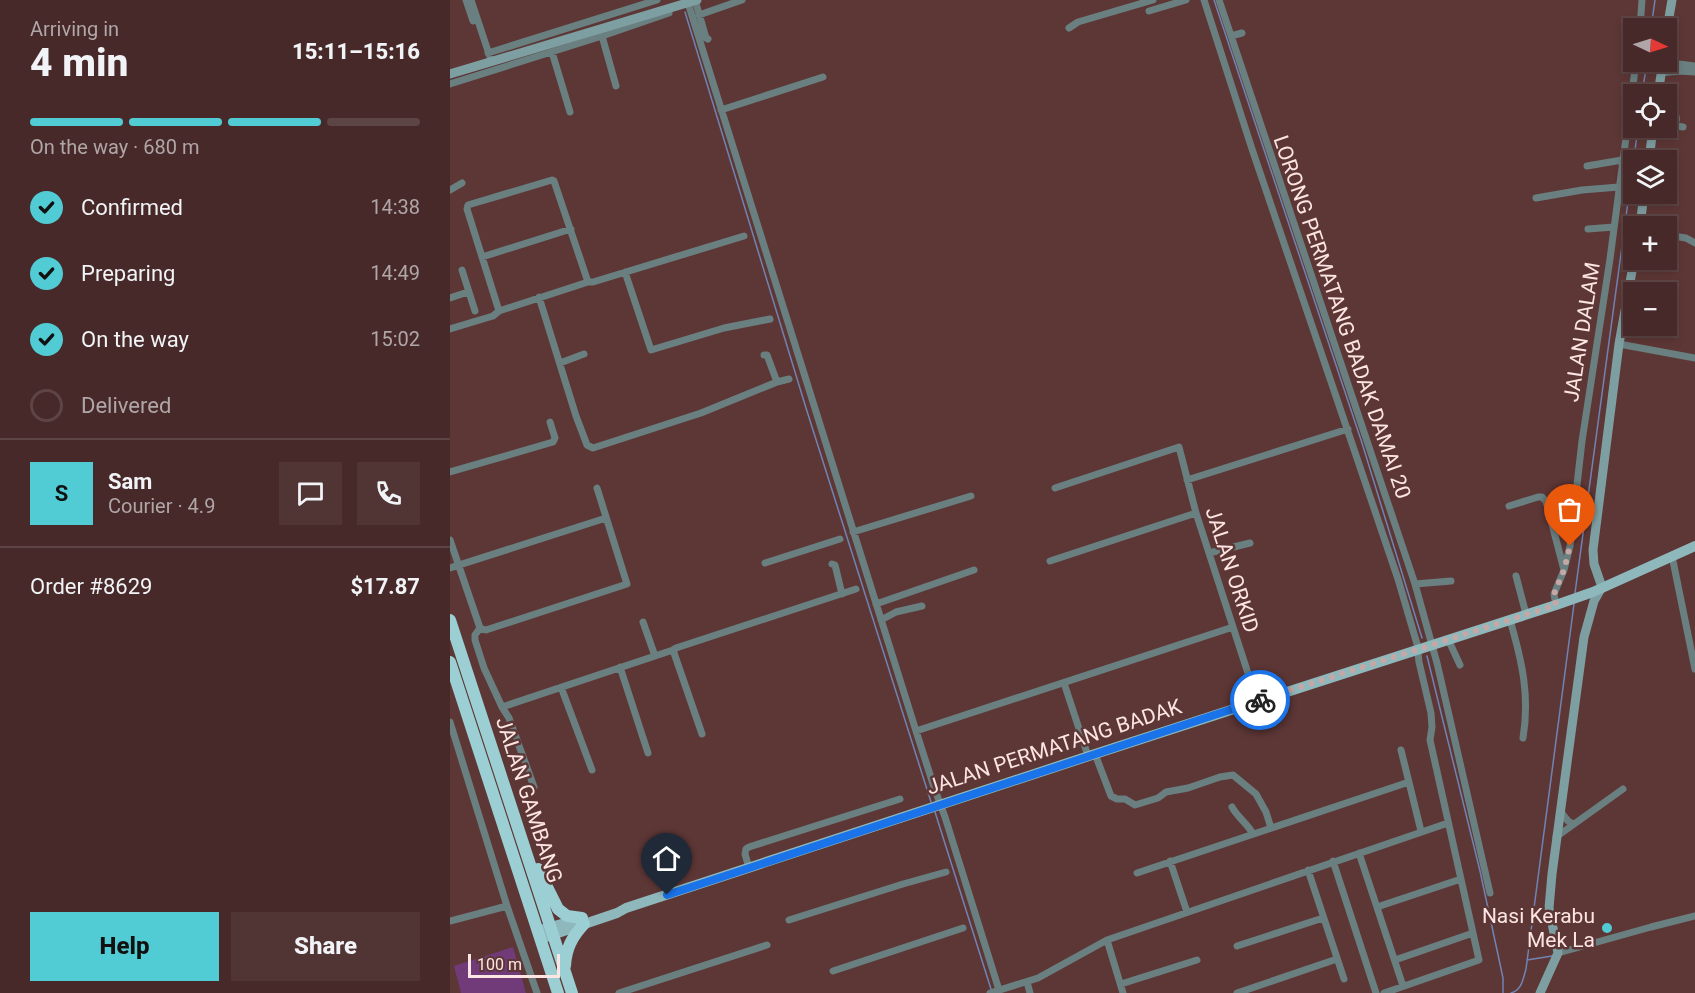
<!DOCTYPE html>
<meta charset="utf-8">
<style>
body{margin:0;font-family:Roboto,sans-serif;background:#503534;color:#f1f3f6;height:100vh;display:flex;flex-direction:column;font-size:22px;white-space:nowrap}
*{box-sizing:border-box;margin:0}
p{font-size:20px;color:#b0a6a8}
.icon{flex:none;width:33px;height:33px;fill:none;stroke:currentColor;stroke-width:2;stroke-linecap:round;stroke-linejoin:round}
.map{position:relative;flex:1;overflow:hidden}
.sheet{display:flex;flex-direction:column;background:#462928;width:450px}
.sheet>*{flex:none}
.needle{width:39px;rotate:94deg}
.fabs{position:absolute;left:1173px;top:18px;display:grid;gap:12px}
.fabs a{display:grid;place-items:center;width:54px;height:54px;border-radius:0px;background:#462928;box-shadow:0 3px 9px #0003,0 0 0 2px #5e4545;font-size:30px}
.scale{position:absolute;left:18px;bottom:15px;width:92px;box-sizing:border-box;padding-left:6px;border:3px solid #fde5e3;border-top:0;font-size:16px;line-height:21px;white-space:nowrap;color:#fde5e3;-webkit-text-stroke:4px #5d3736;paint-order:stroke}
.pin{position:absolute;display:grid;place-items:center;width:51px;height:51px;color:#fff;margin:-62px -26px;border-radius:50% 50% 50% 0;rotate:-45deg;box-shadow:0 0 6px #0007}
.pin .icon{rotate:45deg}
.courier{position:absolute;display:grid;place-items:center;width:60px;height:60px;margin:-30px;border:4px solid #1a73e8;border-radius:50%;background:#fff;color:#222;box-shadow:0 2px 8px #0007}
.headline em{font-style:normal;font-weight:800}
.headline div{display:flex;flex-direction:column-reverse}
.headline{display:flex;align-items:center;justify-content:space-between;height:102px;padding:0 30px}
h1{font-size:39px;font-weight:800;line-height:45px}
.bar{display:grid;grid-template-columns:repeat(4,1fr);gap:9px 6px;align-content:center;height:72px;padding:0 30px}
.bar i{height:8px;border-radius:4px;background:#5e4545}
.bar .on{background:#51ccd5}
.bar p{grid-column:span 4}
.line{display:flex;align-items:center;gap:15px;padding:0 30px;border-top:2px solid #5e4545}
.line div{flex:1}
.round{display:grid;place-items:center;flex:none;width:63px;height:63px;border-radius:0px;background:#503534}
ol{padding:0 30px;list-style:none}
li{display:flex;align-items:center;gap:18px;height:66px}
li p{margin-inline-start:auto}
li .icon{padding:6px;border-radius:50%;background:#51ccd5;color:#111;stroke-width:4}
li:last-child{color:#b0a6a8}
li i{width:33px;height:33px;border:3px solid #5e4545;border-radius:50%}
.button{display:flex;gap:12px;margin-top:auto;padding:12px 30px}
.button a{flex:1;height:69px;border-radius:0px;background:#51ccd5;color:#111;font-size:24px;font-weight:800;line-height:69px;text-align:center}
.button a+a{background:#503534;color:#f1f3f6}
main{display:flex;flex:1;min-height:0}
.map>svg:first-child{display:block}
</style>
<main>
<section class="sheet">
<div class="headline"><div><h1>4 min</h1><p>Arriving in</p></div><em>15:11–15:16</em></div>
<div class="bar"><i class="on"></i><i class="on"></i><i class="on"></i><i></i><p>On the way · 680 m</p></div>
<ol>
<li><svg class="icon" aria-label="check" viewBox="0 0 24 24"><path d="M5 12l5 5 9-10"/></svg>Confirmed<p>14:38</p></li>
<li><svg class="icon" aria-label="check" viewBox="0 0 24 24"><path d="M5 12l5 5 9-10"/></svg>Preparing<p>14:49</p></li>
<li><svg class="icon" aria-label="check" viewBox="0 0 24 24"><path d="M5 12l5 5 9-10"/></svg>On the way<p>15:02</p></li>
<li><i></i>Delivered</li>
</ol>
<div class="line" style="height:108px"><b class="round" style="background:#51ccd5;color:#111">S</b><div><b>Sam</b><p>Courier · 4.9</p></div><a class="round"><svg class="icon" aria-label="chat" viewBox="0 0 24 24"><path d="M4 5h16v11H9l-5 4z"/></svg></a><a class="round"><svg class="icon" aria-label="phone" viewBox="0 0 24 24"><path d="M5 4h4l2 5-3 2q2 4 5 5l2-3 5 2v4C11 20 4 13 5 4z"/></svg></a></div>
<div class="line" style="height:78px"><div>Order #8629</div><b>$17.87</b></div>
<div class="button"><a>Help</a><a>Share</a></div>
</section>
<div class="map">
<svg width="1245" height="993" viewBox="0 0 1245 993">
<rect width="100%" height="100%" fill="#5d3736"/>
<!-- green -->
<path fill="#703b78" d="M63,947L76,993H11L4,966Z"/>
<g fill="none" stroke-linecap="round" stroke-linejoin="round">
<!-- stream -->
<path stroke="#7183b3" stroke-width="1.5" d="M764,0L912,443L972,638
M235,12L356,408L481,802
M1201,28L1205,0
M1192,94L1197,62
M1125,593L1188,128
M977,656L1030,871L1053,978V993
M485,812L541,989
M1077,960L1102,956
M1061,993C1072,990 1073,979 1076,969L1124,604"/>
<!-- street -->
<path stroke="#6a7f80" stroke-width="7" d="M16,0L23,21
M21,0L40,57
M245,0L256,38L258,39
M754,0L802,149L948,579L967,644L969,662L981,713L982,727L980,740L1029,960L934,993
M769,0L965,584L987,663L1040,893
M238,3L466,731L484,787L495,817L549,990
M699,11L736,0
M249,15L292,0
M619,28L628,22L703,0
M1190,28L1192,0
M152,36L166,86
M781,36L792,33
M102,52L120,112
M38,53L207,0
M1213,62L1245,66
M1211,73L1229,71L1245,72
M0,84L152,36L219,13
M1216,96L1225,98
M271,110L373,77
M1216,114L1226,116C1227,121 1226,122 1223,125L1216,124
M1224,124L1227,126L1233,127
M1137,166L1172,160
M0,190L12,183
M1086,198L1132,190L1169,187
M1138,229L1164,227
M1216,235L1236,238L1245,243
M32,257L121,229
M12,270L25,311
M175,272L201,350L274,328L320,319
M89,297L126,416L137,445L143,448L251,413L327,382L339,379
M0,298L18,292
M49,311L17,209L18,205L102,180L104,181L138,282
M0,329L43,316L49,311L138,282H143L294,236
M1169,344L1245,358
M314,355H317L327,382
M110,363L134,354
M0,472L103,442L105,438L100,422
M737,480L898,429
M605,488L729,447L746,513L807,701
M1059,506L1088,497H1092L1096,501L1114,570
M403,532L521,496
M0,540L30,628L36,630L177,584L147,488
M759,553L800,543
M1222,556L1245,669
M600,561L746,513
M315,563L390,539
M382,564L385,565L392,594
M0,568L156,518
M1066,576L1076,614
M965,584L1001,581
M426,604L524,570
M1106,605L1104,594L1114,570L1120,546L1132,441L1160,259L1186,62
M431,620L446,612L472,606
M1060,620C1072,661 1080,696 1073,738
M193,622L205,656
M30,628L25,635V640L34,668L52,707L59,718L84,787
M998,639L1010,665
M223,650L252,734
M170,667L198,753
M614,683L638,756
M111,687L142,770
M52,707L223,650L226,648L406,589
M0,722L57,906L87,993
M466,731L783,627
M951,750L971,831
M645,754L661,796L667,799H675L685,805L708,798L716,792L738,788L770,777L783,775L806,794L816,812L821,828
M782,807C788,818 797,823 803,834
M1110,811L1118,821L1123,824
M1106,837L1173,789
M909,853L953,986
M720,861L737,912
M883,861L926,993
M299,868L295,854L296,849L299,847L450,799
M858,870L894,979
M687,873L959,782
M927,907L1011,879
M339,920L453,884L496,872
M0,921L57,906
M657,940L673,993
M787,946L873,918
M1108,953L1201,927L1245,916
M945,960L1023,933
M383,971L513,928
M577,982L580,993
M671,984L747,960
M169,993L317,945
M540,993L588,978L657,940L998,823
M787,993L887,959"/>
<!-- secondary -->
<path stroke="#7e9fa2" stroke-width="9" d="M1216,35L1222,0
M0,74L247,0
M1208,94L1213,62
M1199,160L1203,128
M1190,226L1194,194
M1090,993L1108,953L1099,908L1102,874L1134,637L1144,601L1152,587L1144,564L1143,550L1169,344L1184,260"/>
<!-- primary -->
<path stroke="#8eb8bb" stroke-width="10" d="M87,931L129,919
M96,937L167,913L176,908L645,754L1106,605L1143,592L1245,546"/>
<!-- highway -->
<path stroke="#9bcfd3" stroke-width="12" d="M0,620L122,993
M0,662L108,993
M88,869L108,909L117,916L132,918
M115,966C116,948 122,937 134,924"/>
</g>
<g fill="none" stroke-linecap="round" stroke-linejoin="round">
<!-- done -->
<path stroke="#c5a8a6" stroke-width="6" stroke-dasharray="0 10.8" d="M810,700L1106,605L1104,594L1114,570L1120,546"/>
<!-- route -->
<path stroke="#1a73e8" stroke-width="8" d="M217,895L810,700"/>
</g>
<!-- markers -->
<circle fill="#51ccd5" stroke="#5d3736" stroke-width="2" cx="1157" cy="928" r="6"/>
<g text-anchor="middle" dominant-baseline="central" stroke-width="5" stroke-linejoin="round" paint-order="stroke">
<!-- street labels -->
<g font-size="21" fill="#fde5e3" stroke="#5d3736">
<text transform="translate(892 317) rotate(71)">LORONG PERMATANG BADAK DAMAI 20</text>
<text transform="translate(1132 332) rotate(-81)">JALAN DALAM</text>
<text transform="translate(782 570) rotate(72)">JALAN ORKID</text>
<text transform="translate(604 747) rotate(-18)">JALAN PERMATANG BADAK</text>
<text transform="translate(79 800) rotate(72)">JALAN GAMBANG</text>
</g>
<!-- poi labels -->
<g font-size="21" fill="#fde5e3" stroke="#5d3736" text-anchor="end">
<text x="1145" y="916">Nasi Kerabu<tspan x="1145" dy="24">Mek La</tspan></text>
</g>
</g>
</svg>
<div class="fabs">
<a><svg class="needle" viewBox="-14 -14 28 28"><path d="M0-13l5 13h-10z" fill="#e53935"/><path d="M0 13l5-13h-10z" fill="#b0a6a8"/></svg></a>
<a><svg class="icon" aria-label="locate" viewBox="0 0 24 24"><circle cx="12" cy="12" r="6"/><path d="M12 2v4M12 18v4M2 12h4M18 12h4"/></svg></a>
<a><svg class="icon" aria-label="layers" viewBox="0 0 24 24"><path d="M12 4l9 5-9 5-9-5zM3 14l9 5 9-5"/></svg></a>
<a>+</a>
<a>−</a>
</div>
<div class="scale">100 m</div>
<div class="pin" style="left:1120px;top:546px;background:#ea580c"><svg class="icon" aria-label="bag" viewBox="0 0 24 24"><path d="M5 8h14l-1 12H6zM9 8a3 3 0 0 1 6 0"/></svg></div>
<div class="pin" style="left:217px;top:895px;background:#1f2937"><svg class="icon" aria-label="home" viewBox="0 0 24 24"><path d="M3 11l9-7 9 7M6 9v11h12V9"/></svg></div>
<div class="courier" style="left:810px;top:700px"><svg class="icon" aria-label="bike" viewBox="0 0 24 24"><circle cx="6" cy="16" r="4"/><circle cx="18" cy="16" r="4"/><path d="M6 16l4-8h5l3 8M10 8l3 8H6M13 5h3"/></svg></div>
</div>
</main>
